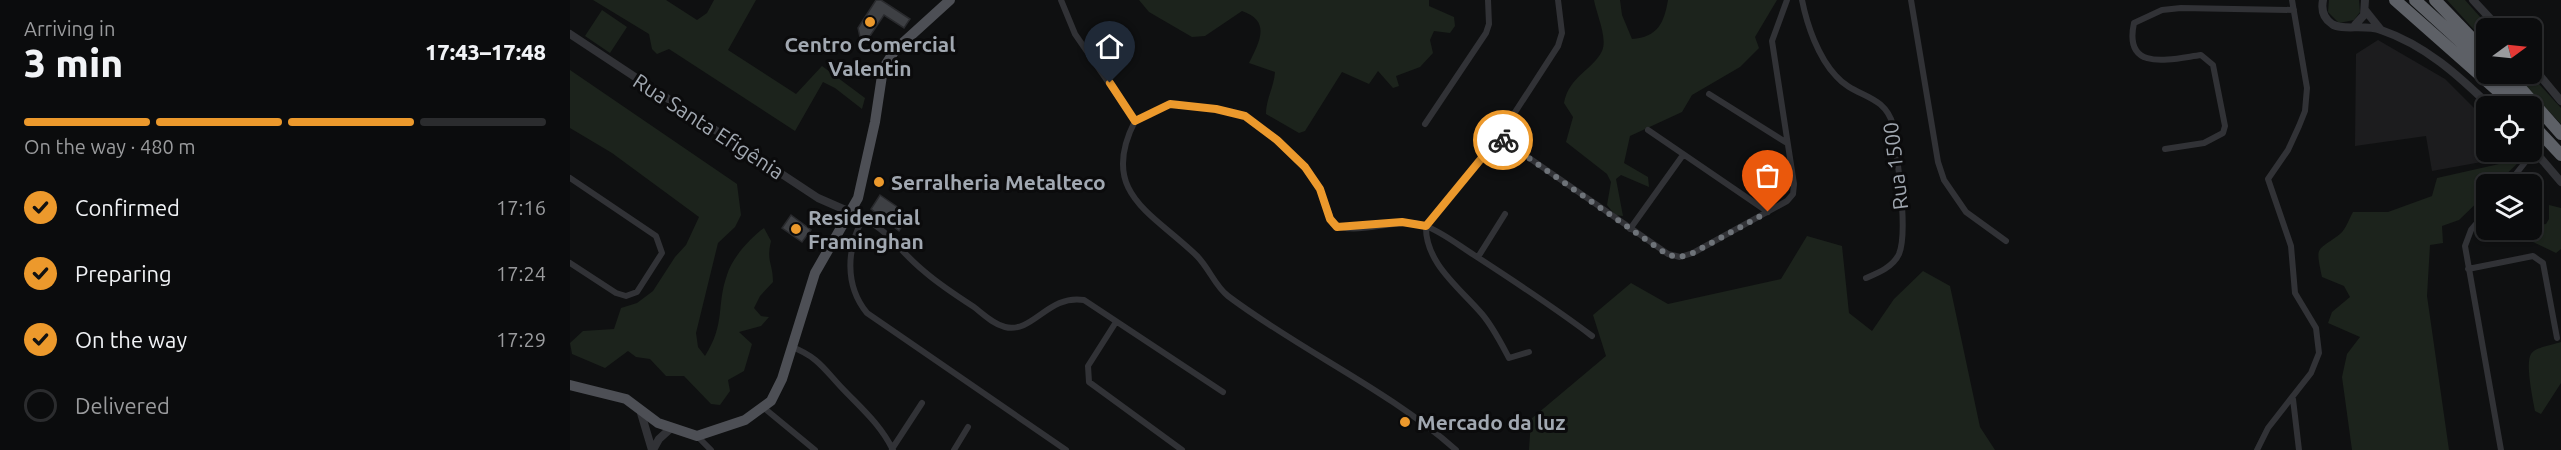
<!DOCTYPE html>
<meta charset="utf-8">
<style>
body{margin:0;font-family:Ubuntu,sans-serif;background:#191a1b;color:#f1f3f6;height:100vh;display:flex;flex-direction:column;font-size:22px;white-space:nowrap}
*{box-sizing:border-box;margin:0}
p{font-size:20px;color:#9a9b9d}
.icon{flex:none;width:33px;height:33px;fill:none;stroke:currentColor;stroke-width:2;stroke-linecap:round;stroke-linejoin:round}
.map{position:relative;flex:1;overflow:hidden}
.sheet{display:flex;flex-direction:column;background:#0b0c0d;width:570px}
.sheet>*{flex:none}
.needle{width:39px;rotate:75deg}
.fabs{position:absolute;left:1906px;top:18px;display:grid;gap:12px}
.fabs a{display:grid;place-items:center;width:66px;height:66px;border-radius:9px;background:#0b0c0d;box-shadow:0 2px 4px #0004,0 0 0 2px #2b2c2e;font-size:30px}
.pin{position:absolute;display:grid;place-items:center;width:51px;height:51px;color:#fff;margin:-62px -26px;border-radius:50% 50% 50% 0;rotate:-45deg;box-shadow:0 0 6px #0007}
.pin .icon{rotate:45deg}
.courier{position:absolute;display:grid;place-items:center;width:60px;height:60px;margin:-30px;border:4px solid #ec992c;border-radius:50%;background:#fff;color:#222;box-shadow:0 2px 8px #0007}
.summary em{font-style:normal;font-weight:800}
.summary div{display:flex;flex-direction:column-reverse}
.summary{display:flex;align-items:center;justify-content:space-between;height:102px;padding:0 24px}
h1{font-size:39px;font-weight:800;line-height:45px}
.bar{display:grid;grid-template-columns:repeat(4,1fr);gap:9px 6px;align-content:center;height:72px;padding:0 24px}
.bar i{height:8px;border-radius:4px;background:#2b2c2e}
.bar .current{background:#ec992c}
.bar p{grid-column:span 4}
ol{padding:0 24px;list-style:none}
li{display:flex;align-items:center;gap:18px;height:66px}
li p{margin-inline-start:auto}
li .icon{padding:6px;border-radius:50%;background:#ec992c;color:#111;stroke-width:4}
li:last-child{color:#9a9b9d}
li i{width:33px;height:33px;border:3px solid #2b2c2e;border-radius:50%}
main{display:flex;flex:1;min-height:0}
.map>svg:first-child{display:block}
</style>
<main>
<section class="sheet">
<div class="summary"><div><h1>3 min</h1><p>Arriving in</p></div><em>17:43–17:48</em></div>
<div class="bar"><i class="current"></i><i class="current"></i><i class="current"></i><i></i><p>On the way · 480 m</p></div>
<ol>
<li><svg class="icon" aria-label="check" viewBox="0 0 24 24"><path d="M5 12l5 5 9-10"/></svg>Confirmed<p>17:16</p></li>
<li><svg class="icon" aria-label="check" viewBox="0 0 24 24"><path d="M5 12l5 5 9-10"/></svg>Preparing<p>17:24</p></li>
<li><svg class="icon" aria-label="check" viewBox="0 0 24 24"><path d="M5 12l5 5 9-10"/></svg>On the way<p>17:29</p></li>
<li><i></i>Delivered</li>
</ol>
</section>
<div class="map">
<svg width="1991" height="450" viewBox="0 0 1991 450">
<rect width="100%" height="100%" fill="#0f1011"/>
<!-- built -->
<path fill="#1c1c1e" d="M1808,40L1875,79L1917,121V152H1947L1950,155L1862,171L1856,136L1785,146L1786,54Z"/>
<!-- green -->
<path fill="#1c231c" d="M23,0H96L127,20L137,13L144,0H186L158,50L226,94L252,66L295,98L292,109L265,88L253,82L225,131L99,49L87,54L82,49L79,34Z
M569,0H859V6L884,17L885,26L880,33L864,31L860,40L863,53L850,67L826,76L829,86L823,88L808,71L799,84L772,72L735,131L729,133L696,114C696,99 704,87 705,72L679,63C690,41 701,21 672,11L635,36L622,37L579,12Z
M1024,0H1050L1052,15L1062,39C1088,37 1094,23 1098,0H1207L1185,37L1189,48L1170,67L1122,95L1112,112L1060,136L1054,163L1078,177L1079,187L1051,175L1046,179L1053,216L1045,215L1037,205L1041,182L1037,174L996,142L1003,117L994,103C999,76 1023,70 1032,51C1038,38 1026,13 1024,0Z
M1759,0H1789L1790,12L1784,20L1769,23L1758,12Z
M1877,0H1895L1920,28H1917V44Z
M32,10L57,27L40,53L15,36Z
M0,70L167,184L171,215L165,227L148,243L126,333L128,347L135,356C156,323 146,306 157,275C162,258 180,238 194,228L201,241C196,262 203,263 203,282L190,296L184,308L191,316L199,317L191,326L169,332L182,344L174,371L158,380L160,391L150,405L141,404L114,376H96L80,359L66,357L58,351L35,368L2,354L0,343L13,331L44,329L51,308L67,303L83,291L105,257L116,245L129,217L42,153L0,128Z
M1944,74H1960L1991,108V124Z
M1938,162H1949L1926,184H1917V193L1889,220L1872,226L1873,243L1860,245L1857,296L1879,450H1782L1772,377L1777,354L1790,337L1758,323L1762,312L1780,297L1774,286L1752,277C1745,244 1747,252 1770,234C1776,229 1779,219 1783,212H1818L1862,196L1867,178Z
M1979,205L1991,208V249L1986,253L1963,242L1959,230L1963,225L1976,224L1979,219Z
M1237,236L1272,246L1279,313L1302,331L1324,299L1353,271L1380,286L1410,427L1425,450H959L961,419L1036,356L1023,315L1061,283L1098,304L1211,279Z
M1991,342V383L1971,414L1965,411C1963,400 1955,363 1961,354C1965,347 1983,345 1991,342Z"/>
<!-- building -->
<path fill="#3e4044" stroke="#292a2d" stroke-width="1.5" d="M306,0H311L340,19L334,28L314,15L296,42L290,37L288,28Z
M310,195L339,215L329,231L301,209Z
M221,215L241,230L232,242L212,228Z"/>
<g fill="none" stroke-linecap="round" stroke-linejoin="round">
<!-- minor -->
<path stroke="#313236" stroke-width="6" d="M491,0L505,34L565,121C528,193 583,213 627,256C639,268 645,286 658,296C731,351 817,389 886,450
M1232,0C1237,25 1248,57 1266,76C1285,98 1314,93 1323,125C1326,154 1339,230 1329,254C1323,267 1308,273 1296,278
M1341,0L1368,162L1374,180L1396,212L1436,241
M1139,94L1217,143
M565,121L600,104L646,109L675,116L707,140L735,167L750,189L763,224C784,237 827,217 853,225C871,231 888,245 904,255C944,281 984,307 1022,336
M855,124L916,33L919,24L918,0
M1078,130L1198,212
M929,137L1098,254L1110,257L1123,253L1217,201L1223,194L1224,184L1202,41L1217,0
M1595,149L1634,143L1653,133L1655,126L1643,65L1631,55C1601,59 1553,73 1564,23L1592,10L1611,8L1724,10
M0,178L86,236L92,253L67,292L56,296L46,293L0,263
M1938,184L1964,151
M1917,211L1901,230L1895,246L1931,450
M280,212C321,229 324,247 355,272C370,285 387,296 404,307C413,314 423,324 435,327C463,334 478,294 514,300L653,392
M293,218C277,248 274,285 297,313L496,450
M856,226L929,137L988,46L992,33L988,0
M856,226C855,263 890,288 912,314C923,327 931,343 939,358L959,352
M1060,229L1113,155
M908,257L935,214
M1898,269L1963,256L1973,263L1987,338
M546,322L518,366L519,382L612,450
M222,347C248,357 254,369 272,388C292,409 310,424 323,450
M1723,399L1729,450
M194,408L245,450
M127,436L141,450
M322,449L352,403
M384,450L398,427
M1687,450L1698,428L1741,373L1749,353L1746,328L1725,293L1721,246L1698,179L1718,150L1729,126L1735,111L1737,88L1722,0"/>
<!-- tertiary -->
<path stroke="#313236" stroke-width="8" d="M1753,0C1751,10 1753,18 1762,24C1771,31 1795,24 1811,30C1855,45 1888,75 1920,106
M1903,0L1929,28
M1795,10L1811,30
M1785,25L1794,15L1795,0
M0,34L248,198L280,212
M1962,66L1991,101
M1962,148L1991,182
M71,413L82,450
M83,450L89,439L100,429"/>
<!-- primary -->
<path stroke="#4d4f55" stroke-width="10" d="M0,385L56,399L88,423L127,436L175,420L201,401L212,379L245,273L288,198L305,122L313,69L325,50L380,0"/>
<!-- motorway -->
<path stroke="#5d6066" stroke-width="12" d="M1825,0L1945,106
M1845,0L1917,66
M1865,0L1917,54
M1925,74L1955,102
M1938,74L1991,134
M1962,124L1991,155"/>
</g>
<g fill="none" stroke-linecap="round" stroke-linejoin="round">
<!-- done -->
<path stroke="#6e7379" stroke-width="6" stroke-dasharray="0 10.8" d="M933,140L1098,255L1110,257L1123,253L1198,212"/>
<!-- route -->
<path stroke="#ec992c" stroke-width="8" d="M540,83L565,121L600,104L646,109L675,116L707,140L735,167L750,189L760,219L767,227L832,222L856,226L929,137L933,140"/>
</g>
<!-- markers -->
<g fill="#ec992c" stroke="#0b0b0c" stroke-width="2">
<circle cx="300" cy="22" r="6"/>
<circle cx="309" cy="182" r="6"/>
<circle cx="226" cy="229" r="6"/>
<circle cx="835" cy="422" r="6"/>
</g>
<g text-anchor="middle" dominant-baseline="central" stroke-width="6" stroke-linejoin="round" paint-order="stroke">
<!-- poi labels -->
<g font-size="21" font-weight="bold" fill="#a1a8b1" stroke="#0b0b0c" text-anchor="start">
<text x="300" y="44" text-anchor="middle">Centro Comercial<tspan x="300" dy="24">Valentin</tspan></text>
<text x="321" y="182">Serralheria Metalteco</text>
<text x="238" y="217">Residencial<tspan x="238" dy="24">Framinghan</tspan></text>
<text x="847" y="422">Mercado da luz</text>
</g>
<!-- street labels -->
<g font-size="21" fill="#a1a8b1" stroke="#0b0b0c">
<text transform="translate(139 126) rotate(33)">Rua Santa Efigênia</text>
<text transform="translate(1325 166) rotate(-97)">Rua 1500</text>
</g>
</g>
</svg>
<div class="fabs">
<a><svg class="needle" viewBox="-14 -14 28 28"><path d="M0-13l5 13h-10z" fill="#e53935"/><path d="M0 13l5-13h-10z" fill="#9a9b9d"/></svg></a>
<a><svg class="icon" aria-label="locate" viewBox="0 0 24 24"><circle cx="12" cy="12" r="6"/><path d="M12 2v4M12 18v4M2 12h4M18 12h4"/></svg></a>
<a><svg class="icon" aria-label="layers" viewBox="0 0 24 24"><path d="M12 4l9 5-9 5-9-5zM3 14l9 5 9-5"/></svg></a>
</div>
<div class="pin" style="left:1198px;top:212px;background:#ea580c"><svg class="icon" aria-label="bag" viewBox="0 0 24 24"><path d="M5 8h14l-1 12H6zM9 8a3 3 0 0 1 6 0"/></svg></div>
<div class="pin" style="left:540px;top:83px;background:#1f2937"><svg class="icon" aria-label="home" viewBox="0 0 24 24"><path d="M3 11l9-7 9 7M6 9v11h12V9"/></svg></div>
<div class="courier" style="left:933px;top:140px"><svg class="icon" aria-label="bike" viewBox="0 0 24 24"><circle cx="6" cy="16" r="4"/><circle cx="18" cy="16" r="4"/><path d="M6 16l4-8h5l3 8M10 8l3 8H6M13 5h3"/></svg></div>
</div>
</main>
